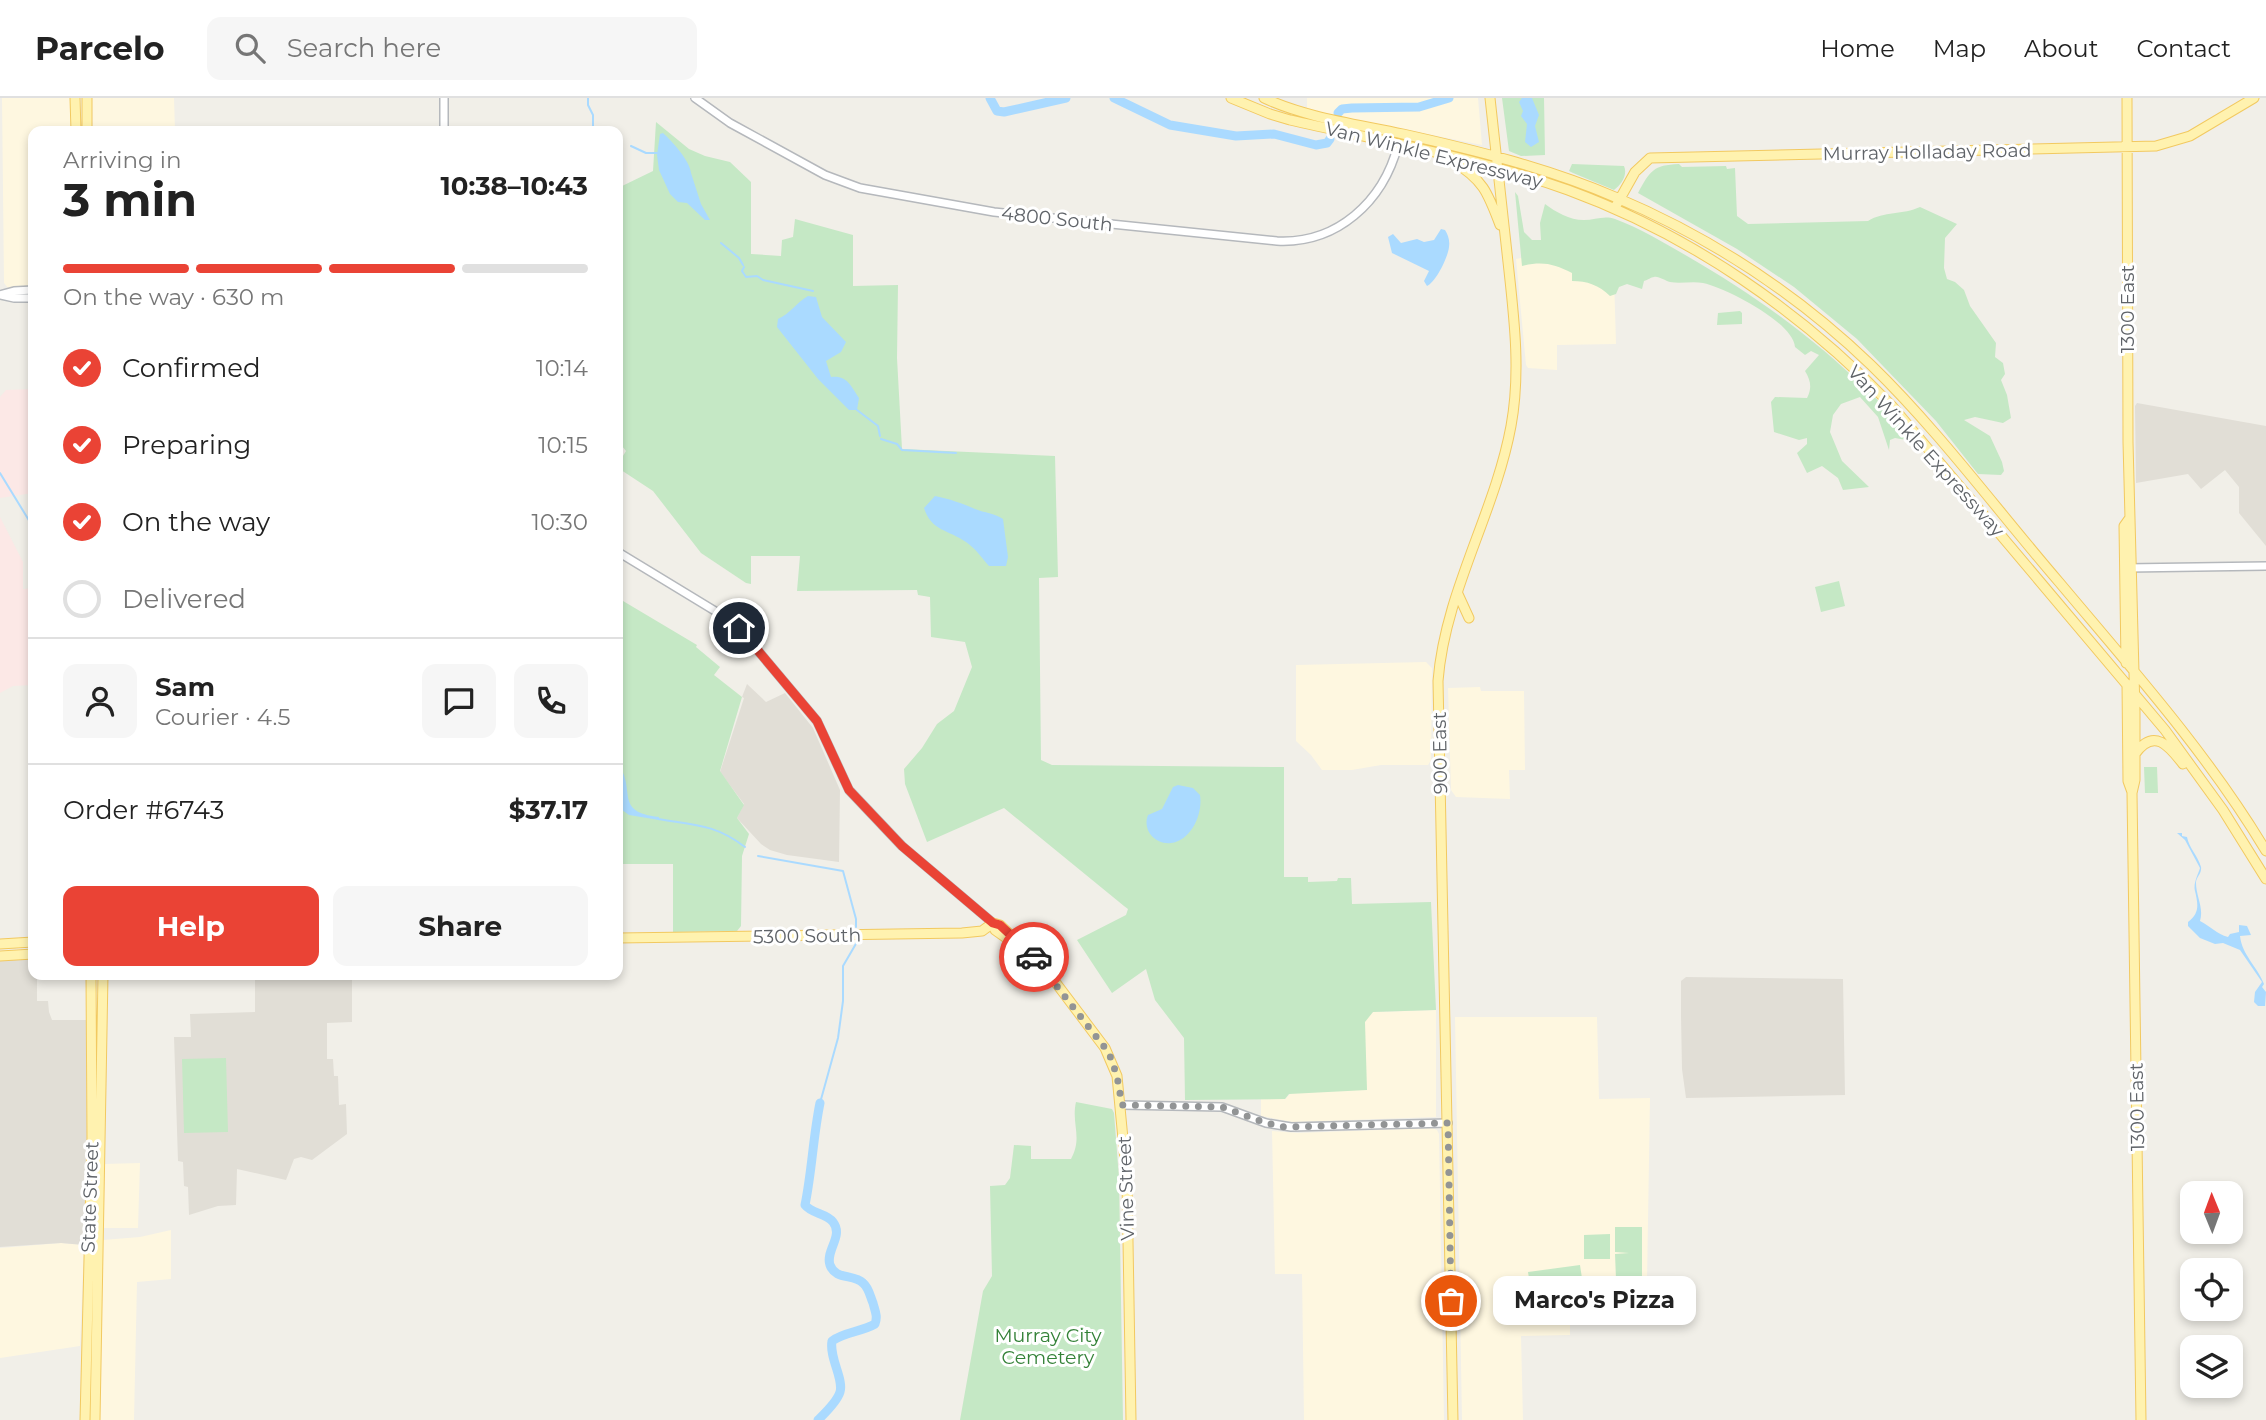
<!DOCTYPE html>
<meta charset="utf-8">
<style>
body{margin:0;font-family:Montserrat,sans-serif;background:#f6f6f6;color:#222;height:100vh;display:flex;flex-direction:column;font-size:26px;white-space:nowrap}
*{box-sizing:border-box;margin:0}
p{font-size:23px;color:#767676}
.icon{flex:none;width:38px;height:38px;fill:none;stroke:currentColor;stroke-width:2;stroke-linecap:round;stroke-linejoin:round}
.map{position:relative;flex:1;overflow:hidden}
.side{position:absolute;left:28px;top:28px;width:595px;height:854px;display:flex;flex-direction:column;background:#fff;border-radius:14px;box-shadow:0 4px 10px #0003}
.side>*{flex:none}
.needle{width:46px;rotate:359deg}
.tools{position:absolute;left:2180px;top:1083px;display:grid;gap:14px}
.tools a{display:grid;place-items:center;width:63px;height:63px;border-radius:14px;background:#fff;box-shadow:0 4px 10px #0003;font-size:35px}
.pin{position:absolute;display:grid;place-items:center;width:60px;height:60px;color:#fff;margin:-30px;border:4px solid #fff;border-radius:50%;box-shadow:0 2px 7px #0007}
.courier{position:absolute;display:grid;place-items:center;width:70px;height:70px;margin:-35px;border:5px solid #ea4335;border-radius:50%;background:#fff;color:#222;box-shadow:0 2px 9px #0007}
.bubble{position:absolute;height:49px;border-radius:14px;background:#fff;box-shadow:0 4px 10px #0003;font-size:23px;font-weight:700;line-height:49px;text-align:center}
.summary em{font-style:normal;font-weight:700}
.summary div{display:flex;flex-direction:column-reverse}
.summary{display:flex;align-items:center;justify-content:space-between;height:119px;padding:0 35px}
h1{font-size:46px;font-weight:700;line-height:52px}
.bar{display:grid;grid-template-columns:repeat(4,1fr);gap:10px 7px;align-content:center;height:84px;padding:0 35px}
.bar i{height:9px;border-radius:5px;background:#e0e0e0}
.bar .current{background:#ea4335}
.bar p{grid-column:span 4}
.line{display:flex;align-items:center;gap:18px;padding:0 35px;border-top:2px solid #e0e0e0}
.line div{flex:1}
.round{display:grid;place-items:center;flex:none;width:74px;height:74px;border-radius:14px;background:#f6f6f6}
ol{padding:0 35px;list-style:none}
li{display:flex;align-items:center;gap:21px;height:77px}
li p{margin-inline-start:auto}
li .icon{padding:7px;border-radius:50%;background:#ea4335;color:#fff;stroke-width:4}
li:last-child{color:#767676}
li i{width:38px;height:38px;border:4px solid #e0e0e0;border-radius:50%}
.cta{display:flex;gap:14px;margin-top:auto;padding:14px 35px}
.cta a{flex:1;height:80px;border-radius:14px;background:#ea4335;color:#fff;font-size:28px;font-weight:700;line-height:80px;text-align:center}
.cta a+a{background:#f6f6f6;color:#222}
header{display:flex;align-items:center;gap:42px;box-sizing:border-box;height:98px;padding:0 35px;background:#fff;border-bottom:2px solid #e0e0e0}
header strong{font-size:33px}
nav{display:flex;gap:38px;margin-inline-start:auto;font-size:24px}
.search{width:490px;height:63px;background:#f6f6f6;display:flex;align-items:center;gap:18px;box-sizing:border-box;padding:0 24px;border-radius:14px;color:#767676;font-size:26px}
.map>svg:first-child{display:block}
</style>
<header>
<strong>Parcelo</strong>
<div class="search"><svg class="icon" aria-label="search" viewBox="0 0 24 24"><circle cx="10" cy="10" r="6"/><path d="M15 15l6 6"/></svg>Search here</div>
<nav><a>Home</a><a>Map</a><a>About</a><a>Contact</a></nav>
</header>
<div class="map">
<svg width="2266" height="1322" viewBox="0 0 2266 1322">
<rect width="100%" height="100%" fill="#f1efe8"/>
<!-- commercial -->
<path fill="#fef7e0" d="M2,0H70L71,33H33V190H8L4,185Z
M92,0H174L175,33H93Z
M1307,0H1478L1482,47L1307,12Z
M1530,158L1614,178L1616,246L1557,247V272L1528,270L1526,267L1516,161Z
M1426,564L1432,570L1431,662L1428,667H1381L1352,672H1322L1311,657L1296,643V567Z
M1480,589L1481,593H1524L1525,672H1509L1510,701L1456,699L1451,692L1448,590Z
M1436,912V1019L1293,1024L1261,1018V1001H1285L1373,914Z
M1455,919H1597L1599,1001L1650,1000L1647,1185L1570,1195V1237L1521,1238L1523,1322H1462Z
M1432,1030L1437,1032L1439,1036L1444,1322H1304L1302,1176H1275L1272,1033L1298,1035Z
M140,1065L138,1130H104V1066Z
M171,1132V1181L137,1184L134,1322H99L103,1142L140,1139Z
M61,1145L84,1147L80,1248L0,1260V1150Z"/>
<!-- education -->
<path fill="#e1ded6" d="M2137,305L2266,328V448L2239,415V389L2225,372L2201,391L2188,376L2136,385L2135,308Z
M747,586L766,604L785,595L813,630L840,692L839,764L787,757L770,752L761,746L737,720L744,706L720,674L744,600L742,599Z
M33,861V877H37V903H48L49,914L52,922H86L87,1057L84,1147L61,1145L0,1149V862Z
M255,877H352V924L327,925V961H333L334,978H338L339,1007L346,1006L347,1036L312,1062L301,1059L294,1061L286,1082L237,1071L236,1107L218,1108L189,1117L188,1089L184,1088L183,1064L178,1063L174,939H191L190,916L255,914Z
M1686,879L1843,881L1845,997L1686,1000L1682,971L1681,918V883Z"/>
<!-- medical -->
<path fill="#fce8e6" d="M33,291V395L0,400V299L6,292Z
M0,419L23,464V491L33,490V587L13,588L0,595Z"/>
<!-- green -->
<path fill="#c5e8c5" d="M1502,0H1544L1545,57L1521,58L1509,53Z
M656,24L689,51L705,58L730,64L751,84V156L781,158L782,142L793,139L795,121L853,137V188L898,187L897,260L902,351L1055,358L1058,479L1039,480L1041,662L1052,667L1284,669V779H1308V784L1337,783L1338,780H1351L1352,806L1431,804L1436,912L1373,914L1365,924L1367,992L1289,996L1285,1001L1185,1002L1184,940L1155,902L1146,871L1112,895L1077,842L1126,817L1128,811L1124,808L1004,710L927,744L905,686L904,671L922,650L937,626L954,613L972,569L965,544L931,539L930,499L918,497L917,492L797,493L800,458H751V486L746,485L701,455L653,393L618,370V366L626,353L618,343V90L653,73Z
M1572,66L1624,68C1628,77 1621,87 1614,92L1573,75L1569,73Z
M1679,66L1682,69L1726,68L1727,71L1735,70L1737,118L1748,126L1868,123C1884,113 1903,117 1920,109L1957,126L1945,140L1944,170L1947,181L1955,184L1964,192L1970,208L1996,245L1995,259L2003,265L2005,276L2001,282L2007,297L2011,320L2003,325L1975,319L1964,322L1990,338L2002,364L2004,373L2001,377L1978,376L1936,323L1857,241L1794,189L1737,151L1638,95C1650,73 1653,67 1679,66Z
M1515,94L1518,98L1524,134L1532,142H1541L1540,125L1545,106C1556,114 1569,122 1584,122C1595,122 1604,117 1615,121C1640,130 1664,145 1687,158C1754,197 1811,237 1867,292C1881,305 1901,323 1906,342L1895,340L1890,342L1889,352L1878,319L1860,299L1841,306L1833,317L1830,334L1842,363L1869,389L1843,392L1838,380L1822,368L1807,375L1797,355L1807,346V340L1799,342L1774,334L1771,304L1775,299L1807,300C1812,290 1811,283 1805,273L1819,257L1811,253L1805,257L1795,249C1793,224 1726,190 1703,185C1692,183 1681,186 1670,184C1665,183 1659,178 1654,179C1651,179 1648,182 1644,183L1642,191L1627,186L1619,189L1616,196L1610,198C1599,187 1587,183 1572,183V175C1554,166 1543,163 1522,168Z
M1740,213L1742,215V226L1717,227L1718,215Z
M1839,483L1845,508L1821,514L1815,489Z
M618,500L697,547L696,549L720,569L714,577L742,599L720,673L744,707L737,720L749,736L742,758L741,828L737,833L673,834V766H618Z
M2144,669H2157L2158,695H2145Z
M226,960L228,1034L184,1035L182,961Z
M1076,1004L1112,1011L1114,1015L1119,1080L1123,1322H960L983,1193L992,1178L990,1088L1005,1087L1010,1080L1014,1047L1031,1048V1061H1071C1083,1039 1071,1026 1076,1004Z
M1615,1129H1642V1181H1616L1615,1156L1629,1155L1615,1154Z
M1610,1136V1161H1584V1137Z
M1580,1167L1583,1187L1531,1193L1528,1174Z"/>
<!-- water -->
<path fill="#aadaff" d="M1522,0H1532L1539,17L1535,28L1539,44L1531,49L1525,44L1527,26L1521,18L1523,13L1519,4Z
M663,35C672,43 690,63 691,75L701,106L710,122H705L687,105L678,104L670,96L659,72L657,57L660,36Z
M1441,131L1445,132C1448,137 1450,142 1449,149C1448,159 1436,184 1427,188L1424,183L1429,173L1392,155L1388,139L1393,136L1401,145L1417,141L1424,144L1434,142Z
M808,198L816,199L822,219L846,244L841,254L826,263L831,279C847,277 851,288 859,300L857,312H849L818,281L777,229L778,221C790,216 796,205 808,198Z
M935,398C950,401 961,405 975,411C985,415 994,415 1003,421L1008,459L1006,468H989C982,460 975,450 966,444C949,432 931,433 924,410Z
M618,666C637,692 613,714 659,719V722L629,717L618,709Z
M1178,687L1193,690L1200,697C1203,715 1192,742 1171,745C1155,747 1142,732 1148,717L1162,711L1173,689Z
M2177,735H2182V738L2187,739C2189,750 2198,758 2201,769C2202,776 2196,779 2196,785C2196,798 2204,810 2200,823C2210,828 2217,836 2228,839L2230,836L2239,834V827L2247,828L2251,837L2240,838C2242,857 2257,868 2264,886L2262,889L2266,894L2265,908H2258L2254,904L2255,894L2262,884L2240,852L2223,845L2215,846L2200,840L2188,828V824C2200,815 2198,806 2195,793C2193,785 2198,777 2200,770L2185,742Z"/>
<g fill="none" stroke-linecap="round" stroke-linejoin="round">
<!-- stream -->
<path stroke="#aadaff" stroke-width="2" d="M588,0V7L593,17V33
M631,48L646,55H657
M721,145L739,160L743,167
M744,169L742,173L746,179L757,178L763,182L813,193
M857,312L878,328L880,338
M881,341L897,346L902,352L956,355
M0,375L33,429
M658,721C694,727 715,726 745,749
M758,758L843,773L856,821V829
M820,1005L838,940L843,903V868L857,844"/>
<!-- river -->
<path stroke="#aadaff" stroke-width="9" d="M990,0L997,13L1004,14L1066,0
M1114,0L1170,27L1236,38L1274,36L1316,47L1327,45L1330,41
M1338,15L1342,11L1352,10L1419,9L1449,0
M818,1322C825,1315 837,1304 840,1294C844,1281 829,1260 832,1243C844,1234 861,1234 875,1226C878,1218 875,1213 873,1205C870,1198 869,1190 863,1185C854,1176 835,1182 830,1167C825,1153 844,1138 833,1124C826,1115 812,1116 805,1107C812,1073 813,1039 820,1005"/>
<!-- minor casing -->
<g stroke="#b5b8bc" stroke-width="10">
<path id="minor" d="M695,0L730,25L825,77L860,90L994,114L1277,143C1337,146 1383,104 1398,47
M444,33V0
M0,197L14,193L33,192
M1,197L14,200H33
M618,454L720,516L739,530L817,623L849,692L902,748L993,825
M2127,470L2266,468
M1122,1007L1222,1009L1266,1025L1291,1029L1448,1025"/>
</g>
<!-- major casing -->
<g stroke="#f2c960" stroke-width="11">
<path id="major" d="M75,0L76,33
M87,0V33
M1231,0L1270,16L1290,22C1382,43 1478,60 1568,92C1691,137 1802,214 1892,308L2165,632L2223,712L2266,781
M1264,0C1307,20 1357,26 1403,36C1475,52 1547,70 1615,99C1710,139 1797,196 1871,267C1939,333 1997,412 2059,484C2132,571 2208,656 2266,753
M2127,0L2128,344L2135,613V682L2132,695L2141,1322
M1452,63C1483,81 1488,95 1500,127
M1617,106L1635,74L1650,60L2156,48L2190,38L2254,0
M1458,496L1469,520
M2126,565L2124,428L2129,421
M2127,586L2128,683L2132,694
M2135,656C2154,629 2169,648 2183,666
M993,825L1000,827L1044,869L1105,950L1117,978L1127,1083L1131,1322
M993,825L995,832L1012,844
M618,840L962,835L982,833L993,825
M0,846L33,844
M0,858L33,856
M85,1322L92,1041L91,877
M95,1322L103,877
M1453,1322L1438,583C1445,494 1495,415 1511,328C1521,274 1514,219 1508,164C1502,109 1496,55 1490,0"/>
</g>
<!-- minor -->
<use href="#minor" stroke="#fff" stroke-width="7"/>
<!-- major -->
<use href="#major" stroke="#fff2af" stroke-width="9"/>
</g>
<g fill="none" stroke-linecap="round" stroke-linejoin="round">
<!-- done -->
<path stroke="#929495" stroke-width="7" stroke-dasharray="0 12.6" d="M1034,859L1109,955L1117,978L1122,1007L1222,1009L1266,1025L1284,1029L1448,1025L1451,1203"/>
<!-- route -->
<path stroke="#ea4335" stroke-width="9" d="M739,530L817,623L849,692L902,748L993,825L1000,827L1034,859"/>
</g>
<g text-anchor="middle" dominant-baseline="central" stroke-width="6" stroke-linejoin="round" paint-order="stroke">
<!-- street labels -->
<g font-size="19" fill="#5f6368" stroke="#fff">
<text transform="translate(1927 54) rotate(-1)">Murray Holladay Road</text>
<text transform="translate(1434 57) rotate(14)">Van Winkle Expressway</text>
<text transform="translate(1057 121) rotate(6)">4800 South</text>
<text transform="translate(2127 211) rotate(-90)">1300 East</text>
<text transform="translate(1926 353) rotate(48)">Van Winkle Expressway</text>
<text transform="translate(1440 655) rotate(-91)">900 East</text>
<text transform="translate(807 838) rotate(-1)">5300 South</text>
<text transform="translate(2137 1009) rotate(-91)">1300 East</text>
<text transform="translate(1126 1090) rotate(-92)">Vine Street</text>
<text transform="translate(90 1099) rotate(-88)">State Street</text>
</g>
<!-- park labels -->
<g font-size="19" fill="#348238" stroke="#fff">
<text x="1048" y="1237">Murray City<tspan x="1048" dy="22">Cemetery</tspan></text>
</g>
</g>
</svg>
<div class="tools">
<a><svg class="needle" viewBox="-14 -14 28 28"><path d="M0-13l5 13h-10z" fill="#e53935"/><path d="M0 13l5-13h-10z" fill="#767676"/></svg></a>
<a><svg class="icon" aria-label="locate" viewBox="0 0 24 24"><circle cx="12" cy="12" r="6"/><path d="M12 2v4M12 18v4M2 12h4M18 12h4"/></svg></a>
<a><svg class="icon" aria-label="layers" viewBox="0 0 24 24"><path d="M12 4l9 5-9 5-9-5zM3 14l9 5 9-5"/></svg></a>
</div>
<div class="pin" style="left:1451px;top:1203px;background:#ea580c"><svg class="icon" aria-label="bag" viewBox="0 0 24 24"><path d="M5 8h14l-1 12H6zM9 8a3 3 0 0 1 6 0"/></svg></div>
<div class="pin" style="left:739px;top:530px;background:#1f2937"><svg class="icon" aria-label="home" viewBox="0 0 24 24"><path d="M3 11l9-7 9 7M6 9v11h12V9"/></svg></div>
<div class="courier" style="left:1034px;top:859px"><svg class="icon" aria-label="car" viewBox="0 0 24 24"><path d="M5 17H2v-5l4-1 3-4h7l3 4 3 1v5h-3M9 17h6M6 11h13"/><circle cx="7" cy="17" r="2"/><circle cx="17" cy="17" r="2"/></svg></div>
<div class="bubble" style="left:1493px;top:1178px;width:203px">Marco's Pizza</div>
<section class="side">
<div class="summary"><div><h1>3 min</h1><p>Arriving in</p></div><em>10:38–10:43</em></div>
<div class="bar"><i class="current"></i><i class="current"></i><i class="current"></i><i></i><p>On the way · 630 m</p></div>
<ol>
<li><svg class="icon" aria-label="check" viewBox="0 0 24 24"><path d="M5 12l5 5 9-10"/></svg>Confirmed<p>10:14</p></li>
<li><svg class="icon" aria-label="check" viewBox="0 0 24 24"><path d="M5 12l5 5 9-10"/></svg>Preparing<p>10:15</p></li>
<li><svg class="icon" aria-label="check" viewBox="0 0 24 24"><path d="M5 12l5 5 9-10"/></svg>On the way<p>10:30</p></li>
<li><i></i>Delivered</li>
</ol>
<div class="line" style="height:126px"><a class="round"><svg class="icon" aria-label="person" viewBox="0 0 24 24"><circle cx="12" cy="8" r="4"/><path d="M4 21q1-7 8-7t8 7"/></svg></a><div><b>Sam</b><p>Courier · 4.5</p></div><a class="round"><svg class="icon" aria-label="chat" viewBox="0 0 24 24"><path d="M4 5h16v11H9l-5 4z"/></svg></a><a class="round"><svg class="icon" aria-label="phone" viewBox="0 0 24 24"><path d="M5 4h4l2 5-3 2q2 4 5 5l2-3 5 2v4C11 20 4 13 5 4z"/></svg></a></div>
<div class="line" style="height:91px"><div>Order #6743</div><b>$37.17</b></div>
<div class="cta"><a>Help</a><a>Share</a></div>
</section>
</div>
